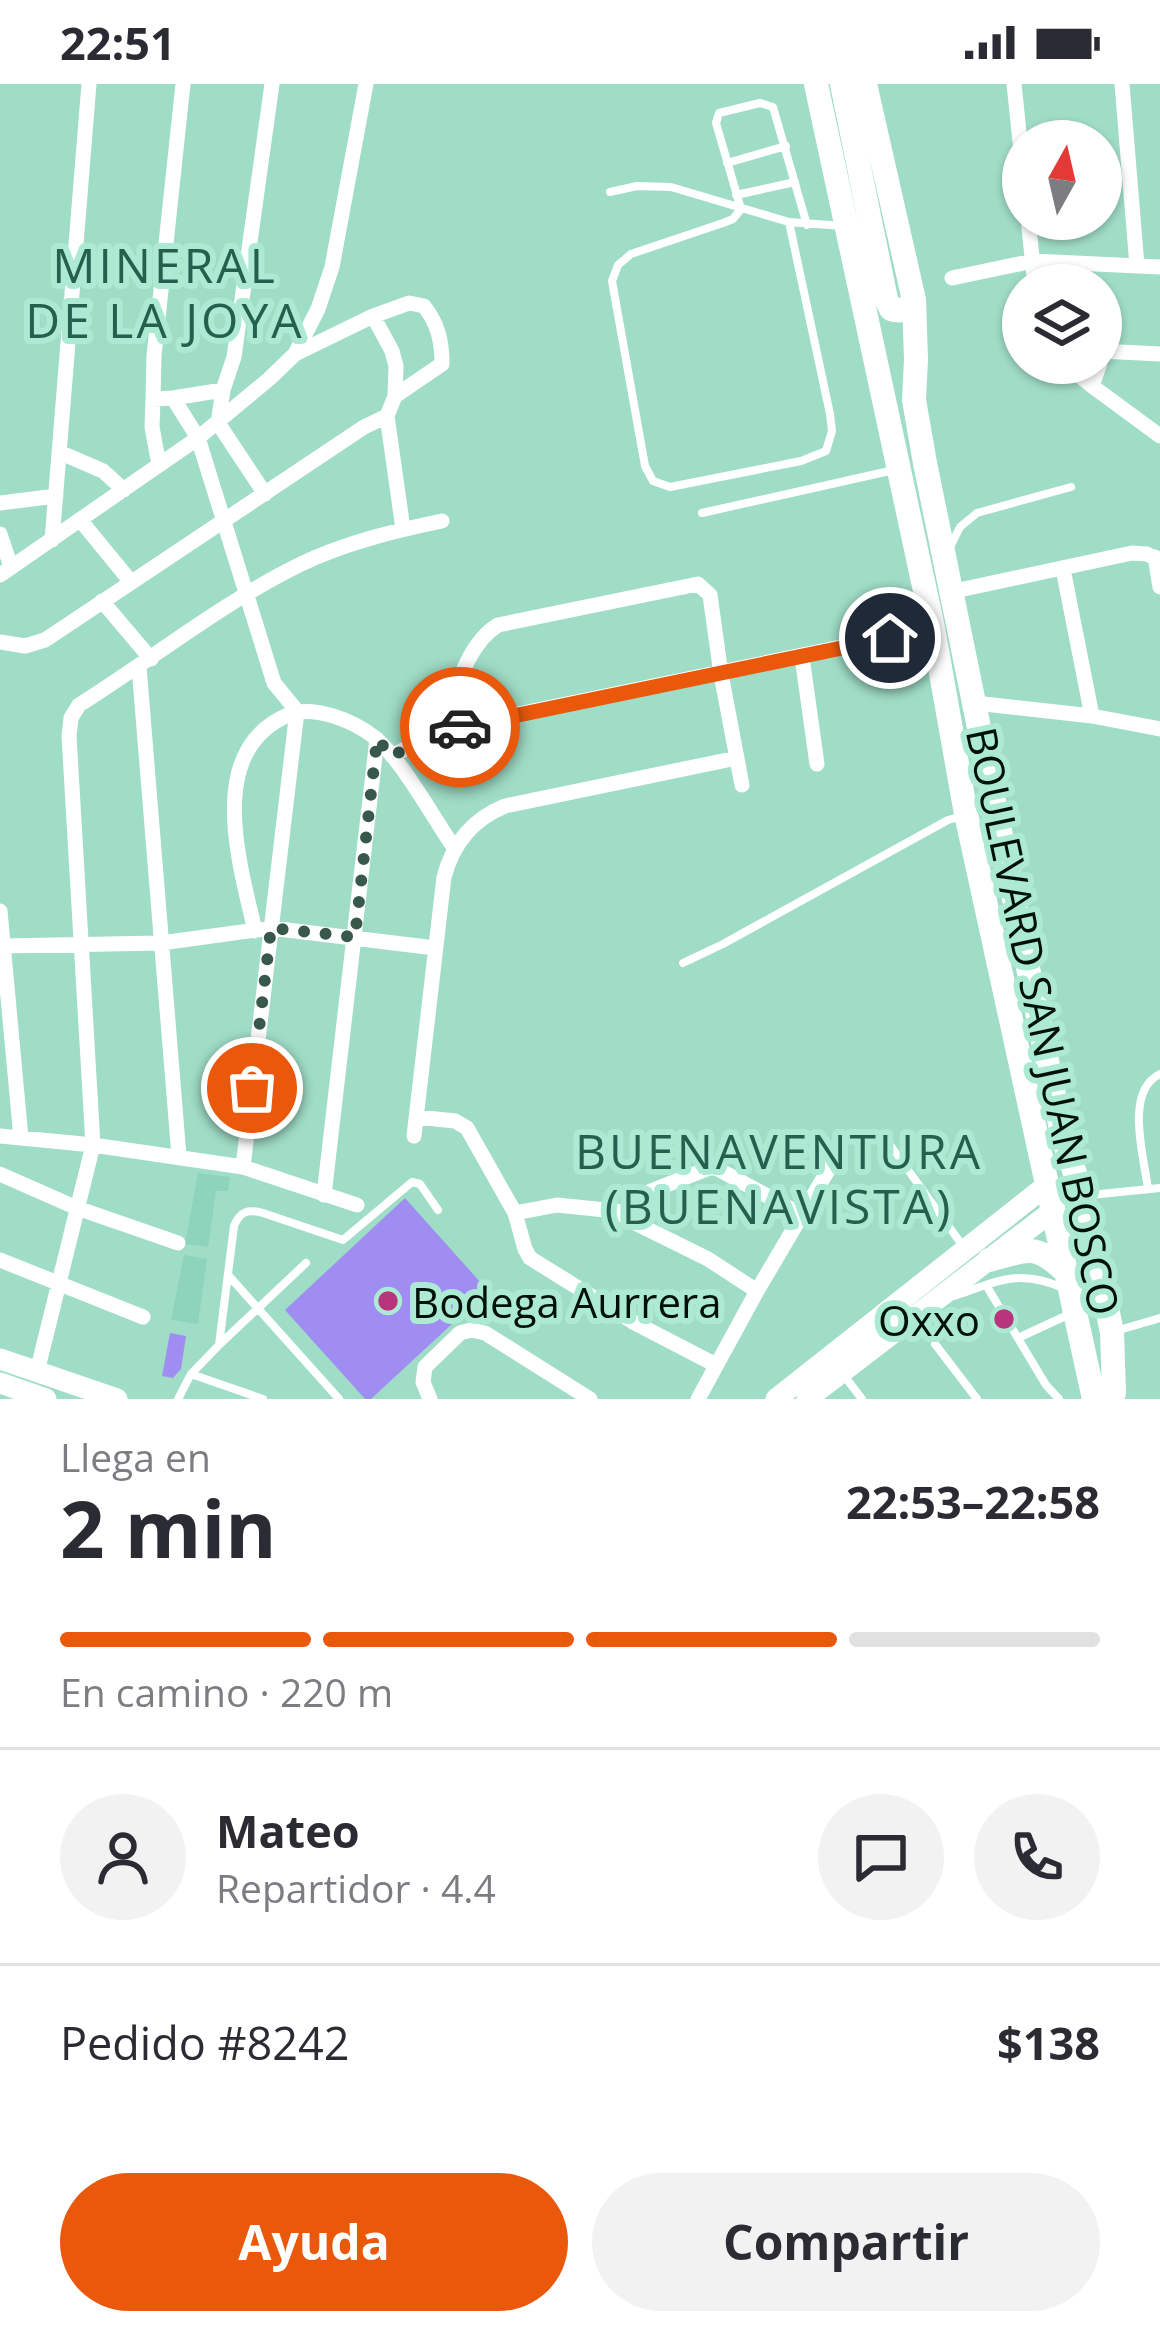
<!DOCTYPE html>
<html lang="es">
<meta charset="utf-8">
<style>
body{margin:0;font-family:"Open Sans",sans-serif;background:#f2f2f3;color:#2b2b33;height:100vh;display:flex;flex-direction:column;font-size:45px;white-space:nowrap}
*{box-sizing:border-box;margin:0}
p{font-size:39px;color:#7c7c81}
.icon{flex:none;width:66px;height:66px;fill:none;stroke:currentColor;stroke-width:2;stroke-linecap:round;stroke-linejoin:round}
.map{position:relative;height:1315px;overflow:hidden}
.details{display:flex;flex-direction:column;background:#fff;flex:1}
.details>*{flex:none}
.needle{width:78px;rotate:8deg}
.controls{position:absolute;left:1002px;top:36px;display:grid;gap:24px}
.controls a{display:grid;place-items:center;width:120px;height:120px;border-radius:50%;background:#fff;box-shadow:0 3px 9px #0004;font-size:60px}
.pin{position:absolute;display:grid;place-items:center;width:102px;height:102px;color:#fff;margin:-51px;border:6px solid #fff;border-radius:50%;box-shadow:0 3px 12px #0007}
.courier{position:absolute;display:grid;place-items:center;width:120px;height:120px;margin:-60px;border:9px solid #ea580c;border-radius:50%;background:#fff;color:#222;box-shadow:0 3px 15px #0007}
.headline em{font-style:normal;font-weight:700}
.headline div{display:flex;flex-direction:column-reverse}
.headline{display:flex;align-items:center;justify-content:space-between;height:204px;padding:0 60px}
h1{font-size:78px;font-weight:700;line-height:90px}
.bar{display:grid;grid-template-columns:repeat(4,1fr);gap:18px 12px;align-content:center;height:144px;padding:0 60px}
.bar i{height:15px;border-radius:9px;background:#e1e1e2}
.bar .selected{background:#ea580c}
.bar p{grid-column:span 4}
.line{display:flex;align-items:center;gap:30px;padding:0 60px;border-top:3px solid #e1e1e2}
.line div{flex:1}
.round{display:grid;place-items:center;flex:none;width:126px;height:126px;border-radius:63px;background:#f2f2f3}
.primary-button{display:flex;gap:24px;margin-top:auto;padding:24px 60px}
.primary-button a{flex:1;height:138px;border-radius:72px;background:#ea580c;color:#fff;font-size:48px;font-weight:700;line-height:138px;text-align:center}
.primary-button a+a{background:#f2f2f3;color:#2b2b33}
.status{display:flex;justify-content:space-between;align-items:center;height:84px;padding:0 60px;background:#fff;direction:ltr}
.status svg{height:33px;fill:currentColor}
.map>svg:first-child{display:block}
</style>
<div class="status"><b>22:51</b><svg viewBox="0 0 49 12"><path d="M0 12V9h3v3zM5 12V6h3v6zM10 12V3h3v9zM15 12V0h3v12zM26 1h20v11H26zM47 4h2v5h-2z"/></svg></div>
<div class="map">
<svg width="1160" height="1315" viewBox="0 0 1160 1315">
<rect width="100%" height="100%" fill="#a0ddc7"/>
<!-- built -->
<path fill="#8ed3bb" d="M198,1089L230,1093L228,1107H216L208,1163L185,1160Z
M184,1171L207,1175L198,1240L171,1236Z"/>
<!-- building -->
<path fill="#a08df2" d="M405,1114L490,1209L452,1240L371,1315H365L285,1226Z
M170,1249L186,1252L181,1285L173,1294L162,1292Z"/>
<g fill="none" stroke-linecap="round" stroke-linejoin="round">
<!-- lane -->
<path stroke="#fff" stroke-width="8" d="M727,79L786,62
M610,108L637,102L671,103L789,138L844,142
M736,111L795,98
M789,138L830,330L832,347L826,367L801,377L670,403L653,397L645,382L612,197L618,181L631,170L723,139L733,135L741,125L716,39L719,29L760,19L773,23L807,141
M702,429L894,386
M950,463L960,443L977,429L1071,403
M683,879L723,860L948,736L959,733
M885,1054L965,1165
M1148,1105C1144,1073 1124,1007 1160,990
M1090,1111L1160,1104
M229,1192L339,1315
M986,1201L1046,1301L1059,1315
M954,1212C998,1197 1020,1184 1065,1205
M1119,1246L1160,1234
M1018,1254L1072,1229
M220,1260L306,1179
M935,1260L977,1315
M842,1289L862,1315
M191,1290L263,1315
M178,1315L191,1290L219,1261L234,1142C240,1127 248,1125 263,1129L343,1156L412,1098L420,1100L438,1126"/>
<!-- street -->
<path stroke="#fff" stroke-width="15" d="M183,0L154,272L153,315L173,314L198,354L274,599L297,627
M1014,0L1023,86
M1122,0L1137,182
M1028,135L1035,201
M952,194L1033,177L1160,183
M373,232L409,219L424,222C438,240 442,257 442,280L395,312
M1101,267L1160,270
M295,270L373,232L392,267L396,282L395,312L387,332L403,445
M1064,279L1092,302L1160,352
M1092,302L1100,279
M173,314L223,306
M153,315L152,343L159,381
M59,368L103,387L124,406
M265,410L218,339L223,306L234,273L272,0
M0,419L56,412
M81,437L131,498
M0,450L11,483
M52,456L89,0
M1155,473L1160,503
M1063,485L1092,632
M0,491L198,354L269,295L295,270L318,225L332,183L366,0
M950,508L1132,469L1147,470L1160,477
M102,517L151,575
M0,558L25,562L45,556L364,343L387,332
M802,573L817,680
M139,583L179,1072
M975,619L1092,632L1160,645
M441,646C455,612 465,561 498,541L698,500L710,511L721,590L742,701
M392,672L441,646L933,544
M0,827L21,1054
M255,847C240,780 204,667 288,631C313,620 354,637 374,653C401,674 434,735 455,765
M2,862L161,859L271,844L435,864
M417,1033L455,1037L467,1044L515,1129L525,1165L530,1174L633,1238L716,1281
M0,1052L93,1061L243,1083L357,1121
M414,1052L444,793C453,759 473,735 505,722L737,674
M243,1083L297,627
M0,1090L77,1124L178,1159
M324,1111L377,655
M625,1128L636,1113L709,1084H716L802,1131
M515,1129L557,1121L625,1128V1133L629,1136L708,1175L757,1207
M0,1176L143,1233
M37,1288L93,1061L69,652L71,634L79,621C152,575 222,519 299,481C344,459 394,447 442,437
M430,1315L423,1298L425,1283L460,1249L471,1246L485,1249L590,1315
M698,1315L757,1207L840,1066"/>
<!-- secondary -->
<path stroke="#fff" stroke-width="21" d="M0,1275L117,1315
M0,1299L46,1315
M776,1315L1047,1101
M807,1315L1055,1125"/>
<!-- primary -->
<path stroke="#fff" stroke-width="24" d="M816,0L933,544L966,730L1094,1315
M842,0L886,215L891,225C903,229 906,225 914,216
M865,0L914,216L916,275L914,316L925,379L1063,1055L1083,1112L1112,1248L1114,1309
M989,1176C1028,1166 1034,1158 1066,1188"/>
</g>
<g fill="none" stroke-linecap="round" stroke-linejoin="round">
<!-- done -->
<path stroke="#38584c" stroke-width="12" stroke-dasharray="0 21.6" d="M252,1004L271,844L355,853L377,655L392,672L441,646L460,643"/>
<!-- route -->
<path stroke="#ea580c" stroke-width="15" d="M460,643L890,554"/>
</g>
<!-- markers -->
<g fill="#b8357d" stroke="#adead4" stroke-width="4.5">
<circle cx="388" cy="1217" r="12"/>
<circle cx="1004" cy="1235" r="12"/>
</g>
<g text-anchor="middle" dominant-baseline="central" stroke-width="12" stroke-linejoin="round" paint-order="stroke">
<!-- street labels -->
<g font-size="42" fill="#00110a" stroke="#adead4">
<text transform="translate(1044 937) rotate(78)">BOULEVARD SAN JUAN BOSCO</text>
</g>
<!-- poi labels -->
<g font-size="42" fill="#00110a" stroke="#adead4" text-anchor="start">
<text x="412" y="1217">Bodega Aurrera</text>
<text x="980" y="1235" text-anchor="end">Oxxo</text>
</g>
<!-- quarter labels -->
<g font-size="48" letter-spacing="3" fill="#24604e" stroke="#adead4">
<text x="165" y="180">MINERAL<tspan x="165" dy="55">DE LA JOYA</tspan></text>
<text x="779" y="1066">BUENAVENTURA<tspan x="779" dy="55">(BUENAVISTA)</tspan></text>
</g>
</g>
</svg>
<div class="controls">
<a><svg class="needle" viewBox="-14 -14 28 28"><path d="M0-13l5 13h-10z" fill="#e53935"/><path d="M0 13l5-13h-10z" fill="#7c7c81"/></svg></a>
<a><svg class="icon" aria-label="layers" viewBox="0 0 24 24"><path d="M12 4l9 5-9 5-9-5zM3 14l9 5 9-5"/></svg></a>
</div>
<div class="pin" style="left:252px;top:1004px;background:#ea580c"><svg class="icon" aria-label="bag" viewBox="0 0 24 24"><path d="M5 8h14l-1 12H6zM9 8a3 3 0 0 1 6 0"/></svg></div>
<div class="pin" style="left:890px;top:554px;background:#1f2937"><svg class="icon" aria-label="home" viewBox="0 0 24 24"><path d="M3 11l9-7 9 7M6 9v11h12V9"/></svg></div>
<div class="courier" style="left:460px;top:643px"><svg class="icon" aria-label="car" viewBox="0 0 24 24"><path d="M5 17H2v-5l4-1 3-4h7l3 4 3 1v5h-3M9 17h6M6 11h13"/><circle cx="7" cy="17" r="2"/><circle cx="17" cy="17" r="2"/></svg></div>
</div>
<section class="details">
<div class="headline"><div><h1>2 min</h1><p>Llega en</p></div><em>22:53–22:58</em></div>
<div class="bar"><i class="selected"></i><i class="selected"></i><i class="selected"></i><i></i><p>En camino · 220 m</p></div>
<div class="line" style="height:216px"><a class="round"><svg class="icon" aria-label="person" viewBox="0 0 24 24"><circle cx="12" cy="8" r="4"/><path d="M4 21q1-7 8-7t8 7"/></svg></a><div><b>Mateo</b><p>Repartidor · 4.4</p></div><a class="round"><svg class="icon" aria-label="chat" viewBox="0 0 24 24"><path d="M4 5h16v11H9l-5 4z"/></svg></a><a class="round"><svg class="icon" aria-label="phone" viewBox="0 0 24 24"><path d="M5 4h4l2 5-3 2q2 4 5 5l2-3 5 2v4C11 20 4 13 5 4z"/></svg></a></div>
<div class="line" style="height:156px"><div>Pedido #8242</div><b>$138</b></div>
<div class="primary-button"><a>Ayuda</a><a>Compartir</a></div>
</section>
